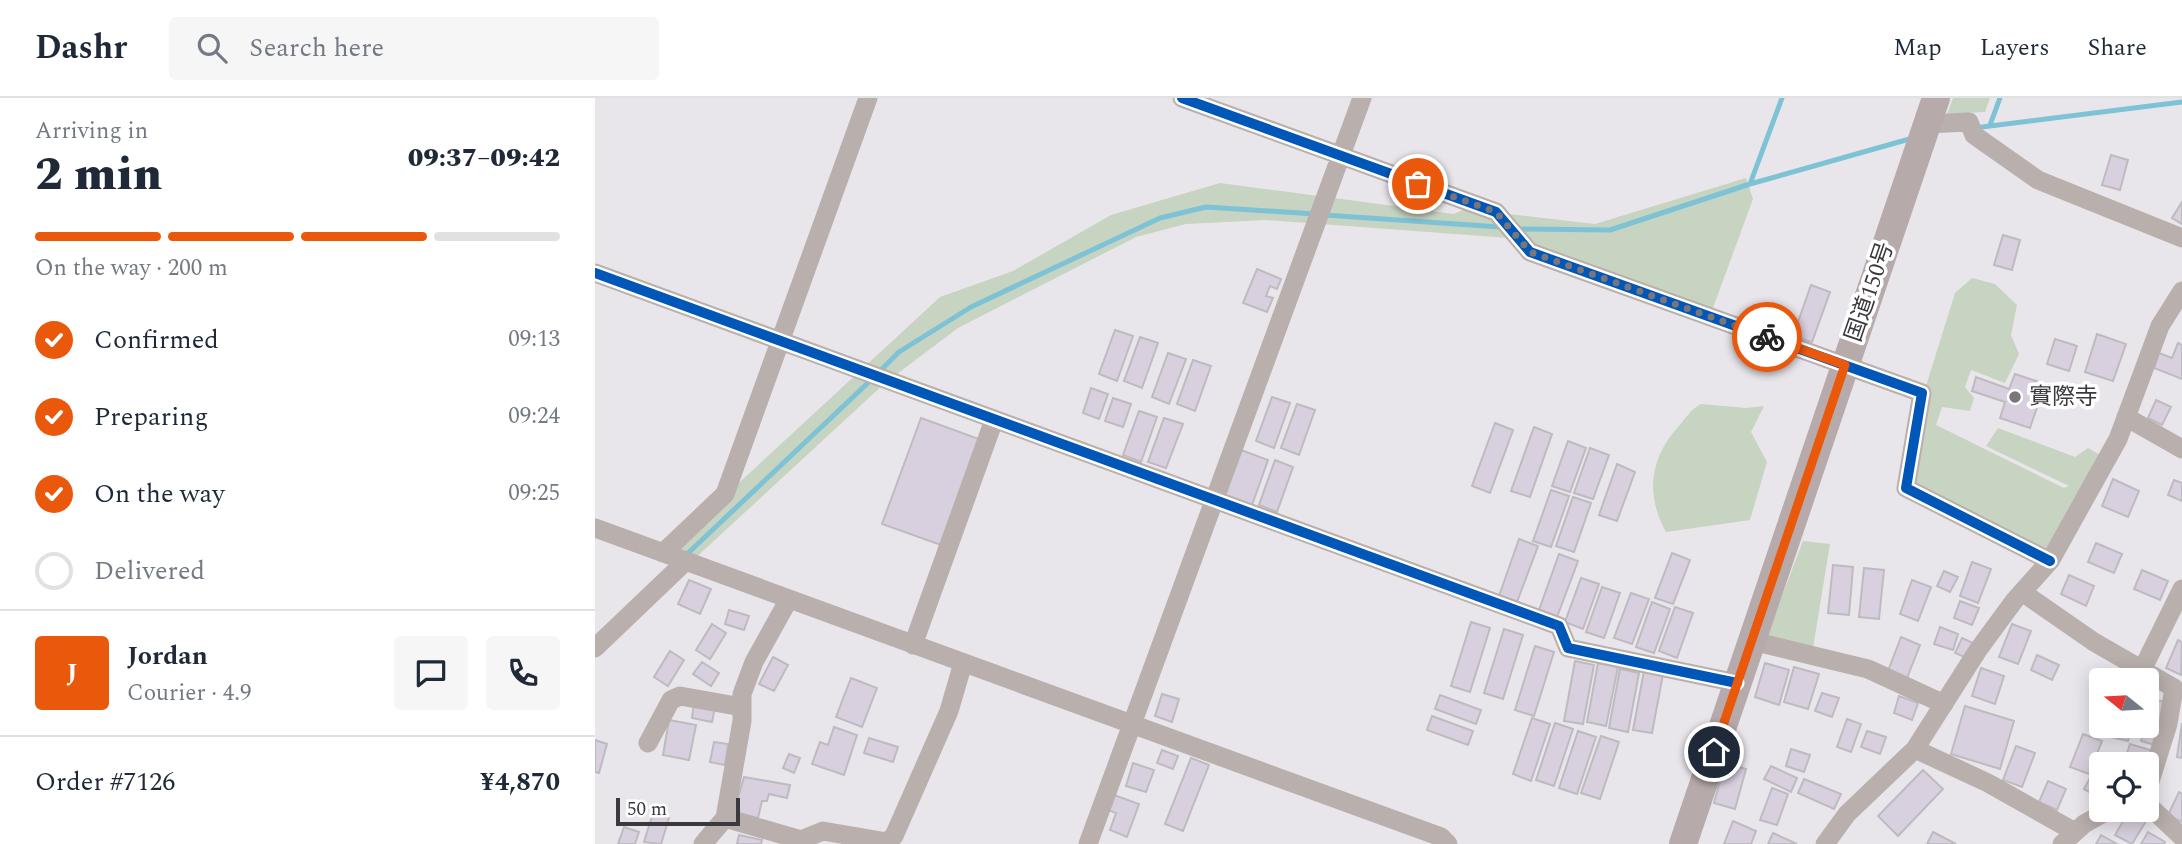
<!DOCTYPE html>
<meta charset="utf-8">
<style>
body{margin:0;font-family:Spectral,"Noto Sans JP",serif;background:#f6f6f7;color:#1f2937;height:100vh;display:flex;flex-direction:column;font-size:26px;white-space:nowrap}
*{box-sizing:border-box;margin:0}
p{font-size:23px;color:#747a83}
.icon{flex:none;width:38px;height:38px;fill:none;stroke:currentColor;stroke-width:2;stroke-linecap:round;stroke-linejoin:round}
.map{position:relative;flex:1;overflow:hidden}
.details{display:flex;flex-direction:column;background:#fff;width:595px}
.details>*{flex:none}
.needle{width:46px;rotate:288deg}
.fabs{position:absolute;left:1494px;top:570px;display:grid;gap:14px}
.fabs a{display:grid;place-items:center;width:70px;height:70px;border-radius:7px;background:#fff;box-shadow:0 4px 18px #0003;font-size:35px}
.scale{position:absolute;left:21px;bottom:18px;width:124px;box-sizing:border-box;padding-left:7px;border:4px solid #3b393d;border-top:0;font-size:19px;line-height:24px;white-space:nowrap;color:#3b393d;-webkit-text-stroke:5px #fff;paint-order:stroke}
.pin{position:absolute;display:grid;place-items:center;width:60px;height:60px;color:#fff;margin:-30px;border:4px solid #fff;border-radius:50%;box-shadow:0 2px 7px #0007}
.courier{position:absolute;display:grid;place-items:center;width:70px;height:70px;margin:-35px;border:5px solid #ea580c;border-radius:50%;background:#fff;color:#222;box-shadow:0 2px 9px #0007}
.summary em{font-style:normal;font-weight:800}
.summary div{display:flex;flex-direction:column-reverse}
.summary{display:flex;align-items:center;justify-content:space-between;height:119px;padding:0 35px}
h1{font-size:46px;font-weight:800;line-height:52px}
.bar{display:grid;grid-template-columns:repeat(4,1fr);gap:10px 7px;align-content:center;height:84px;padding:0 35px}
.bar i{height:9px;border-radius:5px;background:#e0e1e3}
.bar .active{background:#ea580c}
.bar p{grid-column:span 4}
.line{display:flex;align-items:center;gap:18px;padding:0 35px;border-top:2px solid #e0e1e3}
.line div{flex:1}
.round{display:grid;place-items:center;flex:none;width:74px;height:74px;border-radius:7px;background:#f6f6f7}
ol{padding:0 35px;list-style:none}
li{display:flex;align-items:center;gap:21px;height:77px}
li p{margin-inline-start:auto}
li .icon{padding:7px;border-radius:50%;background:#ea580c;color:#fff;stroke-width:4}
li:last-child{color:#747a83}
li i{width:38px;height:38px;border:4px solid #e0e1e3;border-radius:50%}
header{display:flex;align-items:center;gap:42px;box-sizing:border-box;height:98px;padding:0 35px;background:#fff;border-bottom:2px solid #e0e1e3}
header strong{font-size:33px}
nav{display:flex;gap:38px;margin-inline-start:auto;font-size:24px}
.search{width:490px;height:63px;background:#f6f6f7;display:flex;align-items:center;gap:18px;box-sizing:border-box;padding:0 24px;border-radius:7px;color:#747a83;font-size:26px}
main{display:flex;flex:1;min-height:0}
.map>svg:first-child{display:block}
</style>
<header>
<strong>Dashr</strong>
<div class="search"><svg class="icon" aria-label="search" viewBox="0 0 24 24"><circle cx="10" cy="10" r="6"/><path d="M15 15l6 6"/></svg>Search here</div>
<nav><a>Map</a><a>Layers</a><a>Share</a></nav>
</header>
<main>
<section class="details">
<div class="summary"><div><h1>2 min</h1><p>Arriving in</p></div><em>09:37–09:42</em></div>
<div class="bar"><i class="active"></i><i class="active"></i><i class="active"></i><i></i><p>On the way · 200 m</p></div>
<ol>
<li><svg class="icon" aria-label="check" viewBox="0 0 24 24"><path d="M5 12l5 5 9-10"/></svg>Confirmed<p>09:13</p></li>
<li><svg class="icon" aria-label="check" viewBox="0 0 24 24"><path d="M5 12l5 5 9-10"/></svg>Preparing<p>09:24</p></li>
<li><svg class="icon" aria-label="check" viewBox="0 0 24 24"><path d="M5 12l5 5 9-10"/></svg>On the way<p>09:25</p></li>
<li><i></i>Delivered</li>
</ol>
<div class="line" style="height:126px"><b class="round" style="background:#ea580c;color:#fff">J</b><div><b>Jordan</b><p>Courier · 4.9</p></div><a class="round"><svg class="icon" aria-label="chat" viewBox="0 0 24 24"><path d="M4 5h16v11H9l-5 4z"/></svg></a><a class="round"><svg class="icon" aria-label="phone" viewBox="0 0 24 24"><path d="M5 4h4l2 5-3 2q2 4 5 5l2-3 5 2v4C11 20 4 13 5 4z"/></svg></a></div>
<div class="line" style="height:91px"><div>Order #7126</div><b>¥4,870</b></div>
</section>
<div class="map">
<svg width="1587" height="746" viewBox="0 0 1587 746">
<rect width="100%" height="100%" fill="#e9e6eb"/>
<!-- green -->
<path fill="#c6d4c1" d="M1358,0H1395L1390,14L1352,16Z
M1151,80L1158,101L1115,218L914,140L670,122L591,126L541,139L363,230L290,285L95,465L68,455L345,199L418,173L516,117L625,85L859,116L870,111L1000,126Z
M1377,180L1400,186L1422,207L1416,237L1424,256L1410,285L1376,272L1370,289L1379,300L1375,313L1347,309L1341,327L1469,390L1474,388L1391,348L1403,330L1480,359L1493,350L1505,357L1458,459L1311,390L1326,304L1360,195Z
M1106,306L1151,310L1169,308L1156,334L1172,364L1155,422L1071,434C1050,396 1055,360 1083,329C1091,320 1095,312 1106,306Z
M1208,443L1235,446L1217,556L1169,545Z"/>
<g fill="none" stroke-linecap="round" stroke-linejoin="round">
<!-- stream -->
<path stroke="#7ec2d5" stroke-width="5" d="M1395,27L1405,0
M1379,30L1587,4
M1155,86L1187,0
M730,117L905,129
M922,131L1015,132L1155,86L1318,40
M283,275L304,254L376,209L565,120L611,109L720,116
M90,458L276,282"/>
</g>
<!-- building -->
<path fill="#d8d0de" stroke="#bebbc0" stroke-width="2" d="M1516,57L1533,62L1525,92L1507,87Z
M1587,104V126L1577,120Z
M1408,137L1425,142L1417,172L1399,167Z
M662,171L686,181L682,191L675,188L671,198L678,200L672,214L648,205Z
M1216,187L1235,194L1217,244L1198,238Z
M520,232L538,238L522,283L504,276Z
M1502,236L1531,246L1518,283L1490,274Z
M545,239L563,245L547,290L529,283Z
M1460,241L1482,248L1474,273L1452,266Z
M1583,245L1587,247V281L1559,270L1564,255L1577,260Z
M573,255L591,261L574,306L557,299Z
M598,262L616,268L600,313L582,306Z
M1420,276L1450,286L1435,330L1405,320L1410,304L1377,293L1381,279L1414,291Z
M496,290L513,296L504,321L488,315Z
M677,299L695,305L679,350L661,343Z
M518,300L536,306L528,329L510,323Z
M1561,302L1576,309L1567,327L1553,320Z
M702,306L720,312L704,357L686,350Z
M544,313L562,319L546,364L528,357Z
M326,320L384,341L346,447L287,426Z
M569,320L588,326L571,370L553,364Z
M900,325L918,332L895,395L877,388Z
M939,329L957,336L935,399L916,393Z
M973,343L991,350L975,394L957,388Z
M995,350L1014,357L998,401L979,395Z
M646,352L673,362L657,407L630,397Z
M680,362L698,369L682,414L664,407Z
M1022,366L1040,374L1022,423L1004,417Z
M1518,381L1544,393L1533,419L1507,408Z
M1579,382L1587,385V403L1573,397Z
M956,392L974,398L956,449L938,443Z
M978,399L996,405L979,454L961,448Z
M924,441L943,448L922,504L904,498Z
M1501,445L1527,456L1519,475L1493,464Z
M1077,455L1095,462L1078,506L1060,500Z
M964,456L983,463L962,519L944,512Z
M1377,464L1396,471L1383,505L1365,498Z
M1238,467L1258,469L1254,517L1233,515Z
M1269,470L1289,472L1284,521L1264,519Z
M1547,472L1573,483L1565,502L1539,491Z
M1349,473L1363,479L1355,494L1342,488Z
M1474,477L1499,488L1491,508L1466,496Z
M986,480L1004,486L988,531L970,524Z
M94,482L116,491L105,516L83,506Z
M1317,482L1336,489L1323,523L1305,516Z
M1007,489L1025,495L1009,540L991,534Z
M1036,495L1054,501L1037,546L1019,540Z
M1365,503L1384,510L1377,527L1359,520Z
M1057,504L1075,511L1059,555L1041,549Z
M1080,509L1098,515L1082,560L1064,553Z
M134,512L154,518L149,532L130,526Z
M876,524L895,530L875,594L856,588Z
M117,526L131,535L115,561L101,552Z
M1417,526L1436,533L1423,566L1404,559Z
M1345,529L1363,536L1358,552L1339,546Z
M909,531L928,537L908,601L889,595Z
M1306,539L1325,547L1312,580L1293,573Z
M1367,540L1380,546L1374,561L1360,555Z
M1583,542L1587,544L1586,577L1571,570Z
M940,548L959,554L939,618L920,612Z
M75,553L89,562L73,588L59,579Z
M1442,557L1464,567L1457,582L1436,572Z
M178,559L193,567L179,593L164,586Z
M980,563L999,567L988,626L969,623Z
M107,564L124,575L116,588L98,576Z
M1003,565L1023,569L1011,628L992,624Z
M1170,565L1194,572L1184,607L1160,599Z
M1199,569L1224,576L1213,611L1189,604Z
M1386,570L1409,578L1400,606L1377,598Z
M1025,571L1044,575L1033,634L1014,630Z
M1049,573L1068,576L1057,635L1038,632Z
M256,580L282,590L267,629L241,619Z
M1227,595L1244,600L1237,619L1220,613Z
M567,596L584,601L577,624L560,618Z
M845,597L886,612L881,626L840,611Z
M1304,598L1323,605L1317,622L1299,615Z
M1552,600L1570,604L1566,620L1552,617Z
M99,605L120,609L117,624L97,620Z
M1370,608L1419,623L1405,671L1356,656Z
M837,618L878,633L873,647L832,632Z
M937,620L955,626L936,683L918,676Z
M1252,621L1266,626L1256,654L1242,649Z
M74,622L101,627L94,662L68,657Z
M960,625L978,631L959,688L941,682Z
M1587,625V660L1582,659Z
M1552,626L1565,629L1560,647L1546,643Z
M1510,628H1537L1533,643L1508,637Z
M239,629L262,637L249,677L217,666L225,644L233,647Z
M983,633L1001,639L982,696L964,690Z
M1272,633L1291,639L1285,656L1266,649Z
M1488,636L1507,643L1494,676L1475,669Z
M1006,638L1024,644L1005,701L986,695Z
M274,640L303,649L298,664L269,655Z
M0,642L12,646L4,675L0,674Z
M119,644L133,646L130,667L115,664Z
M1535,646L1558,653L1552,667H1528Z
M1421,648L1440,655L1427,689L1408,682Z
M1196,651L1215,657L1209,674L1191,668Z
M567,652L583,658L578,671L562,665Z
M194,656L205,660L199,675L188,670Z
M596,660L614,667L588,733L570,726Z
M538,665L559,672L551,694L531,688Z
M1130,665L1151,671L1140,711L1119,705Z
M1176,668L1202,680L1196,694L1169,681Z
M1328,672L1348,691L1303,738L1283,718Z
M1496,678L1507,684V701L1489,691Z
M149,679L195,687L192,700L174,696L172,703H167L163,720L139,714Z
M1209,681L1246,696L1239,711L1203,695Z
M1453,683L1471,691L1462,712L1444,704Z
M1177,690L1193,696L1182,727L1165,722Z
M1584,694L1587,696V724L1573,717Z
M519,697L544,706L532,739L515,732L521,715L513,712Z
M1534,713L1551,723L1537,746L1520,737Z
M58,715L74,720L66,746L49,744Z
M1138,723L1161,733L1156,746H1129Z
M29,729L44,734L40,746H23Z
M1338,734L1361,746H1332Z
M1553,734L1570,744L1569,746H1546Z
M1178,735L1202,746H1173Z
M144,737L167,742L166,746H142Z
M1506,737L1522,746H1501Z"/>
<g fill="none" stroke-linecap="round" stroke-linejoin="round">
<!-- minor -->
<path stroke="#b9afad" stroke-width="19" d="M587,0L901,114L935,154L1327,295L1311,390L1455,463
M1332,26L1374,24L1379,37L1443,82L1587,140
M0,175L964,528L973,550L1142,585
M1531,319L1587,351
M0,430L846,739L853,746
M68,455L130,396L273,0
M1427,494L1499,544L1579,590L1573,626L1552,693
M1157,543L1273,571L1349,606
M318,547L399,322
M0,550L91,463
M1547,572L1587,491
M53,645L76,602L85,598L147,609
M1320,651L1393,685L1480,734
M1552,706L1587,739
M130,720L206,742L228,733L292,744L299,738L354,613L368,565
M108,746L130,720L147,623V596L159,564L194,501
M493,746L767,0
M1230,746L1252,716L1320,651L1383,552L1419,503L1455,463L1523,341L1565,228L1587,193
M1467,746L1489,726L1514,712"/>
<!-- highway -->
<path stroke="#b7aaaa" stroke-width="28" d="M1088,746L1341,0"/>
<!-- cycleway casing -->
<g stroke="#fff" stroke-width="15">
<path id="cycleway" d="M587,0L901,114L935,154L1327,295L1311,390L1455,463
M0,175L964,528L973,550L1142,585"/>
</g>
<!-- cycleway -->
<use href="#cycleway" stroke="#0057b8" stroke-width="10"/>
</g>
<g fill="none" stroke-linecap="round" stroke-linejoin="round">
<!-- done -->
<path stroke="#78767a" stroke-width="7" stroke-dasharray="0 12.6" d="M823,86L901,114L935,154L1172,239"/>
<!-- route -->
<path stroke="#ea580c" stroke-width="9" d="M1119,654L1250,267L1172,239"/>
</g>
<!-- markers -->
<circle fill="#78767a" stroke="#fff" stroke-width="2.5" cx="1420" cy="299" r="7"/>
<g text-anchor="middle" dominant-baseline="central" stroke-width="7" stroke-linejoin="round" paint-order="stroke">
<!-- street labels -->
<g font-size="23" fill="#3b393d" stroke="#fff">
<text transform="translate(1275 194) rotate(-71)">国道150号</text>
</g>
<!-- poi labels -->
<g font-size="23" fill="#3b393d" stroke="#fff" text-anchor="start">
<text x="1434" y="299">實際寺</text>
</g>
</g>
</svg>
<div class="fabs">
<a><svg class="needle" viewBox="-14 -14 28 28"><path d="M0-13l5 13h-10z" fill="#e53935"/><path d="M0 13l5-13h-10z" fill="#747a83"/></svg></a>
<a><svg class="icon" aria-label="locate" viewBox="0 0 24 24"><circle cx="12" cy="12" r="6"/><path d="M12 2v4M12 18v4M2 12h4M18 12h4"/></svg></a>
</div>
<div class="scale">50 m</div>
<div class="pin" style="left:823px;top:86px;background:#ea580c"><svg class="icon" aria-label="bag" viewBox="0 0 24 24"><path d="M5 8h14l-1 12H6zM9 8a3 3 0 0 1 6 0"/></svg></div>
<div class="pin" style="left:1119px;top:654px;background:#1f2937"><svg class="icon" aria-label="home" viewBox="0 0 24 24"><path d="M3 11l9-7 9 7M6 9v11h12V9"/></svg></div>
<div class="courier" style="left:1172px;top:239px"><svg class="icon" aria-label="bike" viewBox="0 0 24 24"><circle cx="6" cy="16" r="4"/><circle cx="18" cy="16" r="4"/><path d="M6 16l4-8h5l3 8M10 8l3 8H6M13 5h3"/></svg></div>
</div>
</main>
